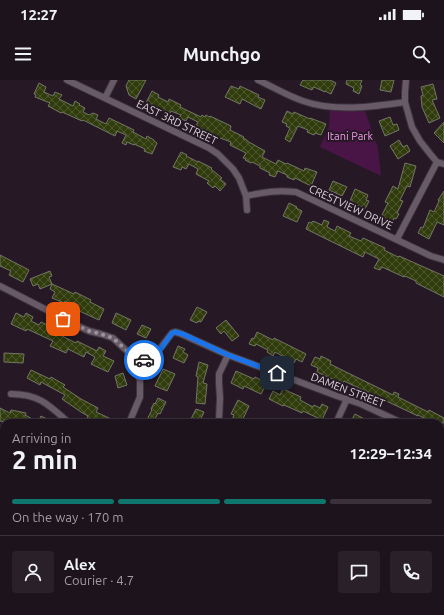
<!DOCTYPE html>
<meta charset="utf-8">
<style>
body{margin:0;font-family:Ubuntu,sans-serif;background:#292029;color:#f1f3f6;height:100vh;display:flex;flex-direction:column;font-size:15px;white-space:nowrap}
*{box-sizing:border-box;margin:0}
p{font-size:13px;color:#a09ea3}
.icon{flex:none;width:22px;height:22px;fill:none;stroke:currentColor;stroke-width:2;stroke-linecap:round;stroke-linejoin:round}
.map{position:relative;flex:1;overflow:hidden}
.panel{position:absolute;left:0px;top:339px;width:444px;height:196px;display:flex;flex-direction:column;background:#1c131c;border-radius:12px 12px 0 0;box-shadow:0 2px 6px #0003,0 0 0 1px #3a323b}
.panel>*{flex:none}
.pin{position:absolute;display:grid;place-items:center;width:34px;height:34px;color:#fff;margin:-17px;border-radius:8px;box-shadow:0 2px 6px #0006}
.courier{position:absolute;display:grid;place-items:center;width:40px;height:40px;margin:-20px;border:3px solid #1a73e8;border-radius:50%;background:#fff;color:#222;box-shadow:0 1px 5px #0007}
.headline em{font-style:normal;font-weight:700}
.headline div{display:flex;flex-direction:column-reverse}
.headline{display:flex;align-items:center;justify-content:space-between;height:68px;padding:0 12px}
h1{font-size:26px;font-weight:700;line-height:30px}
.bar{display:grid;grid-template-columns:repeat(4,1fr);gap:6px 4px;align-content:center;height:48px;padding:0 12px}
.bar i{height:5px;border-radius:3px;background:#3a323b}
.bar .selected{background:#0f766e}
.bar p{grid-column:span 4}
.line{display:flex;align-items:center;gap:10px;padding:0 12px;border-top:1px solid #3a323b}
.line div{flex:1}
.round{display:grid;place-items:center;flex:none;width:42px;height:42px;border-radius:4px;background:#292029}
.status{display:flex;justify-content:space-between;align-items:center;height:28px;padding:0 20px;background:#1c131c;direction:ltr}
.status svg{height:11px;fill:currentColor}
header{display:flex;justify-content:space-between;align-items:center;height:52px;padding:0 12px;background:#1c131c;font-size:18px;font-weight:700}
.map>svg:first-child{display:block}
</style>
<div class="status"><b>12:27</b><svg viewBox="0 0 49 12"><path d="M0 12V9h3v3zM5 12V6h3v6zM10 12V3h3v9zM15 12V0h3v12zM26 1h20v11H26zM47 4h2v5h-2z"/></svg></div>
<header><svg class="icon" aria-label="menu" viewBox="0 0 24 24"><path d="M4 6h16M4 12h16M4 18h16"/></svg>Munchgo<svg class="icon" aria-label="search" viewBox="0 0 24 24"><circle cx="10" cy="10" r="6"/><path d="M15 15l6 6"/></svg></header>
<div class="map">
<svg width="444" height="535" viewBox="0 0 444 535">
<defs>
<pattern id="grass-dots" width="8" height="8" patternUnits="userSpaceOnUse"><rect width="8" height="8" fill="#491547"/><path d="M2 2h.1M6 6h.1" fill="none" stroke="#633661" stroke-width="1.8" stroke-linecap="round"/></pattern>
<pattern id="building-cross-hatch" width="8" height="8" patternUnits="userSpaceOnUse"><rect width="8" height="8" fill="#313c0d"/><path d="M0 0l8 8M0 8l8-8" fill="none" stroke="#4e5730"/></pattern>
</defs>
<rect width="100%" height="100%" fill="#261925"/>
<!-- grass -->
<path fill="url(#grass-dots)" d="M4,442V511L0,509V443Z
M113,531H315L314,535H111Z"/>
<!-- green -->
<path fill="#491547" d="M330,30L365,31L378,68L381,96L320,67L329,46Z"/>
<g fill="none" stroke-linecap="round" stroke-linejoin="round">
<!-- stream -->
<path stroke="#230023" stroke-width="2" d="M440,401L444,403
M270,531V535"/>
</g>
<!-- building -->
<path fill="url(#building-cross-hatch)" stroke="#717765" d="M129,0H146L136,19L129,15L126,6Z
M303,0H330L336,3L331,14L325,11V12L314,7L312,10L300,5Z
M347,0H362L360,5L362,6L359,14L353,11L354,8L346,4Z
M382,0H394L391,12L380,10Z
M39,3L46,7L44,12L53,16L55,12L62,15L59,19L73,26L75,21L80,24L79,25L85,28L83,32L89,35L93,33L98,35L96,39L106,44L109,38L134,50L133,52L146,59L147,56L154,60V61L157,63L152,74L144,71L145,69L134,64V65L127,62L126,65L122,63L126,55L117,51L115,56L83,40L82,41L62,32L61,33L48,26L50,23L35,17L36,15L34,14Z
M433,4L437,19L432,20L440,38L429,43L422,27L421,16L423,15L421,7Z
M231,6L239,9L240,6L259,15L258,17L265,20L261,29L242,19L240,24L225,17Z
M152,11L159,15L158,17L168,22L169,19L181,25L180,27L201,37L202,35L205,37L206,35L209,37L210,36L231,46L230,50L244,57L243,58L247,60V61L265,71L262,77L276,84L278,80L286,84L287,83L304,91L305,88L317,92L311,106L295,98L294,100L287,97V95L278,91L275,97L269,95L270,93L260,88V86L252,82L251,83L245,80L246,79L243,78L246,73L230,65L231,62L212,55L213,54L196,46L198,42L188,37L186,41L179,38L181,35L171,31L169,35L163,32L164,31L153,25L152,27L146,23Z
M287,31L293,34L294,32L310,39V38L326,44L321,55L315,53L314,55L307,52L308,50L298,46L290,62L285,59L290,48L286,46L287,44L282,42Z
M390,37L393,45L397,44L399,50L385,56L379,41Z
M444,42V63L434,53Z
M399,60L403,67L407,65L410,71L398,79L390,66Z
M181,72L187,75L186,76L198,82V81L212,88L211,89L222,98L220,99L226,104L220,111L215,106L213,108L207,103L209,101L196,94L198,89L189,84L186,89L182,87L181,90L173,87Z
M405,83L416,86L410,107L407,106L400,120L403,121L397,133L399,134L396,139L394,138L391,145L380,139L388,123L385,122L393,106L398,109Z
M333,101L347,107L342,116L329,110Z
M355,109L368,115L366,120L369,121L365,129L350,121Z
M444,111V145L437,142L429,159L418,153L421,147L423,148L430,130L434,132L439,121L438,120Z
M289,123L297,127L296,128L302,131L297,142L283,136Z
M324,140L329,142L327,147L335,151L337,146L351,153L349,156L361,161L363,158L385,168L384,170L398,177L399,176L444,196V217L416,203V201L405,196L404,197L382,187L380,190L374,188L379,179L365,172L363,177L306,149L309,142L311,143L313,141L322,145Z
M0,175L29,190L23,202L9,195L11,191L0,186Z
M50,191L52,196L49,197L52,204L40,209L38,204L33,206L30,199Z
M52,204L74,214L75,212L91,220L90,222L104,229L99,240L77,230L78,227L65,221L64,223L52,218L55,212L50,209Z
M197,227L207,232L201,242L198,241L197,243L190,240Z
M16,233L24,237L26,233L33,237L31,241L39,245L41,242L52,247L50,250L76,263L77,261L97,271L99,267L106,271L103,276L114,281L108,292L91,284L95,277L86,272L84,277L68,269L66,273L50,266L53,261L27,249L26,251L11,244Z
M116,233L131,240L126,250L112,243Z
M226,240L239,256L232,261L224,251L221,254L216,248Z
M142,245L151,249L146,258L137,254Z
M257,252L273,260L274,258L306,274L302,282L296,279L294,283L288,280V279L275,272L273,276L267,272L268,270L256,264L255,266L249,264L252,258L254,259Z
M178,266L185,269L183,272L188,275L184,283L173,278Z
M4,273L24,274L23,283L4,282Z
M321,276L331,281L330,284L348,293L393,315L394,312L399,314L398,317L428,332L429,330L444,338V343H434L418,335V336L344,301L343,304L317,292L318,288L311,285L315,277L320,279Z
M199,282L208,285L203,303L207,304L205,324L196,323L198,297L196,296Z
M163,289L175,294L167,311L155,306Z
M31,290L50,299L51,297L65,305L63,307L81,319L98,328L96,332L120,343H97L87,338L88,336L81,332L62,319L65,315L41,302L40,305L27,298Z
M236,291L254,299L255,297L267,303L261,314L244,306L243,309L231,303Z
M123,293L127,305L118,308L115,296Z
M283,309L301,317L300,320L313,327L314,325L320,328L322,324L328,327L322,340L303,331L302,333L284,325L283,326L269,319L273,311L280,315Z
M158,318L166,322L160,334L158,333L153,343H145L152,330L151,329L154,323L155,324Z
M238,320L249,326L241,343H231L234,335L231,334Z
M0,328L10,333L11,330L26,333L25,335L38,342L41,336L55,343H10L0,341Z
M196,329L204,332L199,343H189Z
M355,334L372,343H350Z"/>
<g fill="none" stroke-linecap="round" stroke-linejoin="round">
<!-- service casing -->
<g stroke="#3b333b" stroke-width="5">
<path id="service" d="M0,417L4,421
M0,475L4,464"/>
</g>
<!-- minor casing -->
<g stroke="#3b333b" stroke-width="8">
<path id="minor" d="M67,0L209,68L218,74L233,89L239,98L246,116L247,130
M258,0C273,7 288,16 303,21C334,32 372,27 405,22
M406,0L405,12V22L412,47L420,61L431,75L437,82L444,84
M105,18L114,0
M246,116C265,112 277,110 296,112L431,176L444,180
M397,159L437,82
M0,206L76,245L89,251L101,254L113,258L128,272L137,284L140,301V317L129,343
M137,284L148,279L159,270L172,253L175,252L179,253L228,275L337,316L361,324L402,343
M11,314C39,314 49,325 69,343
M217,343L219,340L220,318L219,303V294L228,275
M336,343L347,319
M440,361L444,363
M440,457L444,459
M0,509L4,511
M44,531L53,535
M5,535L7,531
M78,535L79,531"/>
</g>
<!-- path -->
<path stroke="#837982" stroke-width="1" stroke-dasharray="2 3" stroke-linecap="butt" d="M187,531L193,535
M213,535L215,531"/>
<!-- service -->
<use href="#service" stroke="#695a68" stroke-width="3"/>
<!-- minor -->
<use href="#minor" stroke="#695a68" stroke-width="6"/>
</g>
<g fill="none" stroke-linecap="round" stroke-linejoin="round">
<!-- done -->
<path stroke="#9c939b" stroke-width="4" stroke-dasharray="0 7.2" d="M63,239L89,251L101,254L113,258L128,272L137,284L144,280"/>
<!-- route -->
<path stroke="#1a73e8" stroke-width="5" d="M144,280L160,270L172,253L175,252L183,254L228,275L277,293"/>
</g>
<g text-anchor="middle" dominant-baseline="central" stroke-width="4" stroke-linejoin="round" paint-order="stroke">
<!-- street labels -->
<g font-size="11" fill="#dcd4db" stroke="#261925">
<text transform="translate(177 42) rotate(26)">EAST 3RD STREET</text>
<text transform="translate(351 127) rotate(25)">CRESTVIEW DRIVE</text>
<text transform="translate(348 310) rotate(21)">DAMEN STREET</text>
</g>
<!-- park labels -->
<g font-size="11" fill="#f29bed" stroke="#261925">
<text x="350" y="56">Itani Park</text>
</g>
</g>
</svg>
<div class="pin" style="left:63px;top:239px;background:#ea580c"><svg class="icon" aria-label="bag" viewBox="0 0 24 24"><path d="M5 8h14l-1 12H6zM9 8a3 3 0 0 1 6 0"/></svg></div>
<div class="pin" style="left:277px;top:293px;background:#1f2937"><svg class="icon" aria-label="home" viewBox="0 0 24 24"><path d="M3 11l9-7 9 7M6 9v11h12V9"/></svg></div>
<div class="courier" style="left:144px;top:280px"><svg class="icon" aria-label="car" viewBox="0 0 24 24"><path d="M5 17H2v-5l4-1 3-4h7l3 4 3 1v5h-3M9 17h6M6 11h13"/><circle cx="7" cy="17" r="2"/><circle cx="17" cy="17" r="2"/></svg></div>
<section class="panel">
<div class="headline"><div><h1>2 min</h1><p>Arriving in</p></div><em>12:29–12:34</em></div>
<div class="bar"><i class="selected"></i><i class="selected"></i><i class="selected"></i><i></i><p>On the way · 170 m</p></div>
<div class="line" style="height:72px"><a class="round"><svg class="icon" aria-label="person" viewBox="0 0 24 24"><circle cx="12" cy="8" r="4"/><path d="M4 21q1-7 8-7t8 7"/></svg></a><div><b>Alex</b><p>Courier · 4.7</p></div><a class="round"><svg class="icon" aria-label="chat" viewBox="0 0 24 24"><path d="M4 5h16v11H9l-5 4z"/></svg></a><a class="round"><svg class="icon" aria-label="phone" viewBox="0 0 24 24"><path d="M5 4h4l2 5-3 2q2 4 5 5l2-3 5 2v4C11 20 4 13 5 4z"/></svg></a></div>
</section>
</div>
